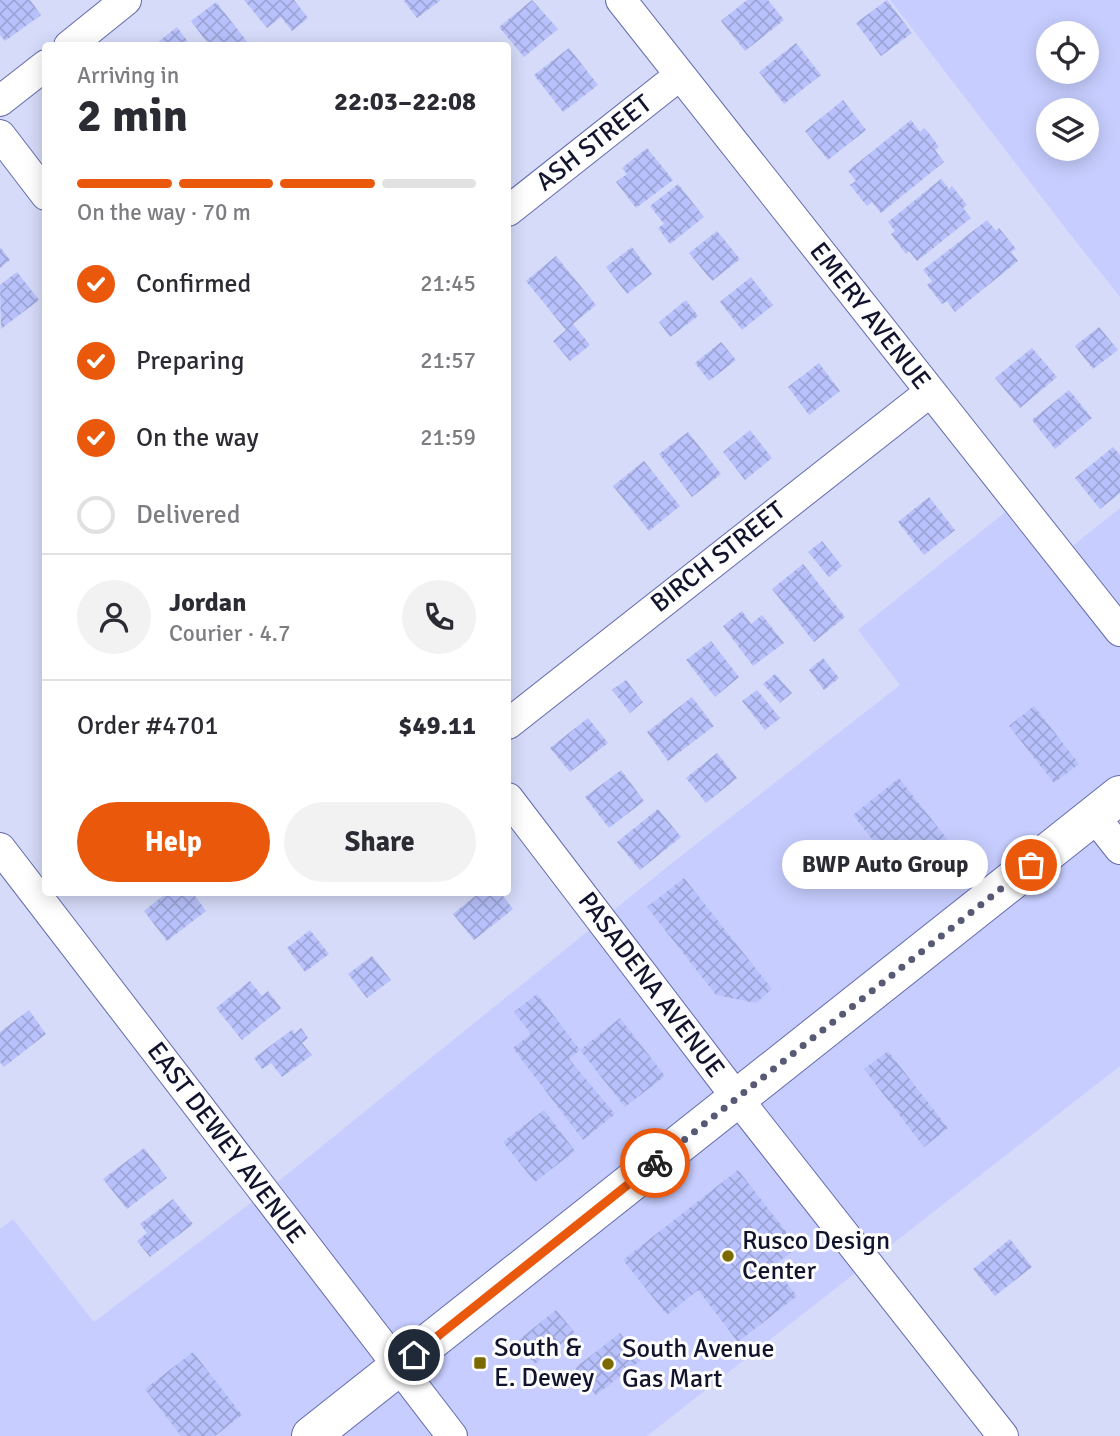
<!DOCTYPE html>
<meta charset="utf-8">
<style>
body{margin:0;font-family:Signika,sans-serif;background:#f2f2f3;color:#2b2b33;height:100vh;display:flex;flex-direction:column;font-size:26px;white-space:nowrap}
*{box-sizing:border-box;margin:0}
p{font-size:23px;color:#7c7c81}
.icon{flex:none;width:38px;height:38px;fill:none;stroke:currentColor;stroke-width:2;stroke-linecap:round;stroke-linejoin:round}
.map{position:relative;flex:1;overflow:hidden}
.drawer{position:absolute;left:42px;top:42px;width:469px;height:854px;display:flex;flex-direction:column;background:#fff;border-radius:7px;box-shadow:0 4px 18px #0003}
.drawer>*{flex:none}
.fabs{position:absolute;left:1036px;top:21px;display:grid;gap:14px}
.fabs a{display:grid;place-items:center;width:63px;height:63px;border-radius:50%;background:#fff;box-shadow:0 4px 18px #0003;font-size:35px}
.pin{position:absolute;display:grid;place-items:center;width:60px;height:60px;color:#fff;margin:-30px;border:4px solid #fff;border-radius:50%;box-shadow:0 2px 7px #0007}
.courier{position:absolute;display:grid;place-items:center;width:70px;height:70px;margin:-35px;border:5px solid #ea580c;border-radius:50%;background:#fff;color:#222;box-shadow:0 2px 9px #0007}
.bubble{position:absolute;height:49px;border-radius:24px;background:#fff;box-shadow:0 4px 18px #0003;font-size:23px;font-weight:700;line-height:49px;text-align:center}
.headline em{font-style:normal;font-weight:700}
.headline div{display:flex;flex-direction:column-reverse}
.headline{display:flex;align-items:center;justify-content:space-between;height:119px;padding:0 35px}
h1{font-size:46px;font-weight:700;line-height:52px}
.bar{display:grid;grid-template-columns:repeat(4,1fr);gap:10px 7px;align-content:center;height:84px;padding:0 35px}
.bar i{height:9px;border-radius:5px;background:#e1e1e2}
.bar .current{background:#ea580c}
.bar p{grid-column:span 4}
.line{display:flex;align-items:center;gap:18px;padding:0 35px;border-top:2px solid #e1e1e2}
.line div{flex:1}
.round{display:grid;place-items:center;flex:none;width:74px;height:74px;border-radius:37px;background:#f2f2f3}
ol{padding:0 35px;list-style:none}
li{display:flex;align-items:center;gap:21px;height:77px}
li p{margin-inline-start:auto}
li .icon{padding:7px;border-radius:50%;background:#ea580c;color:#fff;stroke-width:4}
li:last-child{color:#7c7c81}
li i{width:38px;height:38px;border:4px solid #e1e1e2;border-radius:50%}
.primary-button{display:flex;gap:14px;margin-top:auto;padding:14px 35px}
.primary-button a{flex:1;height:80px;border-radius:42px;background:#ea580c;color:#fff;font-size:28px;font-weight:700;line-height:80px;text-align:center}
.primary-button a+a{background:#f2f2f3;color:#2b2b33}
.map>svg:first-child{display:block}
</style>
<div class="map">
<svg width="1120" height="1436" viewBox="0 0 1120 1436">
<defs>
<pattern id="building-cross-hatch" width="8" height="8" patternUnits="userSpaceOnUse" patternTransform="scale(1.75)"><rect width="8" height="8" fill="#b8c1fb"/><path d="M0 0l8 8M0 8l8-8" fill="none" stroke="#9da5d7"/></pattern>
</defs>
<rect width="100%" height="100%" fill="#d6dbf9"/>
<!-- built -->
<path fill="#c7ceff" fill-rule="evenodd" d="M890,0H1120V297L1070,234ZM1048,33H1087V72H1048ZM1048,110H1087V149H1048Z
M1018,502L1060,556L1120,508V1066L647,1436H0V1229L13,1219L94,1322L264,1193L672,863L900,685L858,630Z"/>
<!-- building -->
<path fill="url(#building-cross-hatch)" d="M0,0H30L41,15L5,41L0,35Z
M244,0H294L308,18L292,31L281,17L267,28Z
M406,0H441L417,18L404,1Z
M532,0L558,29L524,57L499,27Z
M747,0H768L784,20L745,51L721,21Z
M887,0L912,33L881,56L856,23Z
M216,2L249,44L247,46H210L191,21Z
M177,27L191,46H153Z
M796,43L821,75L784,104L759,72Z
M569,48L598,85L563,112L534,75Z
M843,100L866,130L828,160L805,131Z
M911,120L920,132L924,128L928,132L939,147L935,150L944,162L881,213L872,202L867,206L850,185L856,181L848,171Z
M647,148L673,180L636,208L616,182L627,174L622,168Z
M941,179L949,189L952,186L967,205L963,208L971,218L917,261L909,251L906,254L891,234L895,231L888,222Z
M678,184L704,217L670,244L658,228L664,224L650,206Z
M987,220L996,231L999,228L1016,249L1011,252L1018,261L955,312L947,301L942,304L927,285L932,281L923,270Z
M717,231L740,259L712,281L689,253Z
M0,247L10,260L0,268Z
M632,247L652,274L627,294L606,267Z
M556,256L596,305L573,324L590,345L570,361L553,341L566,330L526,281Z
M17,272L39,300L1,329L0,285Z
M751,277L773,305L742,330L720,302Z
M686,300L698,316L670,337L659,322Z
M1099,327L1118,350L1093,369L1075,346Z
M721,342L736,360L709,381L695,363Z
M1032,348L1057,377L1020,408L995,378Z
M819,363L840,391L809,415L788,387Z
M1069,390L1092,418L1055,449L1032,420Z
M750,430L772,458L745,480L723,452Z
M688,432L721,474L692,497L659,454Z
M1113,447L1120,455V493L1100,509L1075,478Z
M644,461L680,506L649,531L613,486Z
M929,497L955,530L924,555L898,522Z
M822,541L842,566L829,577L808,552Z
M803,564L845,617L814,642L772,589Z
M742,611L751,624L762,615L784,643L753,666L723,626Z
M711,641L739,677L715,697L686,660Z
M823,658L839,678L824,690L809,670Z
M775,674L792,693L780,703L763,684Z
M626,680L643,702L630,713L612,690Z
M757,690L780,718L765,730L742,701Z
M692,697L714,726L668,761L647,732Z
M1034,706L1079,764L1054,783L1009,726Z
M588,718L608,743L570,772L550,748Z
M717,753L737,778L706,803L686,778Z
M621,770L644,801L609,828L585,797Z
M899,778L951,844L904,880L853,815Z
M658,809L681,837L640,870L617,842Z
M684,878L772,989L756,1003L716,995L647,907Z
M168,892H192L206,911L167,941L144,911Z
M480,892H500L513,909L474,940L453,914Z
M310,930L329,954L305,972L287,948Z
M372,956L391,980L367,998L348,974Z
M250,981L262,996L268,991L281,1008L242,1040L216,1008Z
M537,994L580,1050L569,1059L615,1114L583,1140L513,1048L531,1034L514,1012Z
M29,1010L46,1034L4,1067L0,1062V1032Z
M620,1018L665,1076L625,1107L580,1050Z
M301,1028L308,1038L302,1043L312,1055L282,1077L271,1063L262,1069L254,1058L293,1029L294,1034Z
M888,1051L948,1128L924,1147L864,1069Z
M544,1110L575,1151L535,1182L503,1142Z
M144,1148L167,1178L127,1209L103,1179Z
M738,1170L798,1247L773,1266L797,1296L738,1342L698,1290L667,1315L623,1260Z
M173,1199L193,1224L150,1257L137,1241L147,1233L140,1224Z
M1010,1239L1032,1267L995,1296L973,1269Z
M556,1310L575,1333L535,1364L516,1342Z
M620,1333L641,1360L596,1395L575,1368Z
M193,1352L242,1415L215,1436H181L145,1389Z"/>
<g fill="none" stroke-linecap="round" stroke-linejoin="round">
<!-- minor casing -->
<g stroke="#636aad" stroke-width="32">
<path id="minor" d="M621,0L1120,631
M69,46L126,0
M0,101L46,65
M0,135L46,195
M508,211L680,75
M508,724L930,392
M508,798L737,1098L1003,1436
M1094,816L1120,849
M0,848L452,1436"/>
</g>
<!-- major casing -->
<g stroke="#636aad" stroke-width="40">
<path id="major" d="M311,1436L1120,795"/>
</g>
<!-- minor -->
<use href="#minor" stroke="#fff" stroke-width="30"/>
<!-- major -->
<use href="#major" stroke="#fff" stroke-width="38"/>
</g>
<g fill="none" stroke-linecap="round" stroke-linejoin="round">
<!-- done -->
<path stroke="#575a75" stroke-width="7" stroke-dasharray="0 12.6" d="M655,1163L1031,865"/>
<!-- route -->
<path stroke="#ea580c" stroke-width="9" d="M414,1355L655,1163"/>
</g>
<!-- markers -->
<g fill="#7b6a01" stroke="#fefefe" stroke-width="2.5">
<circle cx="728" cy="1256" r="7"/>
<rect x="473" y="1356" width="14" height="14" rx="3.5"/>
<circle cx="608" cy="1364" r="7"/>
</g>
<g text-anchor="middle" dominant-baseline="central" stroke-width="6" stroke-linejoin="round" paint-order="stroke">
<!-- street labels -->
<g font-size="26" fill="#12142e" stroke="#fefefe">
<text transform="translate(594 143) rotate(-38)">ASH STREET</text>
<text transform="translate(870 316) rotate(52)">EMERY AVENUE</text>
<text transform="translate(718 557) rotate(-38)">BIRCH STREET</text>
<text transform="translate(651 985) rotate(53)">PASADENA AVENUE</text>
<text transform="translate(226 1143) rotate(53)">EAST DEWEY AVENUE</text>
</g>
<!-- poi labels -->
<g font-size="26" fill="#12142e" stroke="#fefefe" text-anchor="start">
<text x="742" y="1241">Rusco Design<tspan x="742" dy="30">Center</tspan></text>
<text x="494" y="1348">South &amp;<tspan x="494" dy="30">E. Dewey</tspan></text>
<text x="622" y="1349">South Avenue<tspan x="622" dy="30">Gas Mart</tspan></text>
</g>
</g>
</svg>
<div class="fabs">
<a><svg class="icon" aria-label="locate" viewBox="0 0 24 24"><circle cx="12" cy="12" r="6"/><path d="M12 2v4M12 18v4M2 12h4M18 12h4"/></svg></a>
<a><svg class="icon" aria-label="layers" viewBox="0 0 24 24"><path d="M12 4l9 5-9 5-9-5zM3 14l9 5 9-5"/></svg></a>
</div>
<div class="pin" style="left:1031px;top:865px;background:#ea580c"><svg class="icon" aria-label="bag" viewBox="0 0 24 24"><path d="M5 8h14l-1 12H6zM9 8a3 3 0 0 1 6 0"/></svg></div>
<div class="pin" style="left:414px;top:1355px;background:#1f2937"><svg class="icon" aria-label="home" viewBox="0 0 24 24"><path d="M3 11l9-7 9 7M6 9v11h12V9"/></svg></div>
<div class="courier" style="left:655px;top:1163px"><svg class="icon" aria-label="bike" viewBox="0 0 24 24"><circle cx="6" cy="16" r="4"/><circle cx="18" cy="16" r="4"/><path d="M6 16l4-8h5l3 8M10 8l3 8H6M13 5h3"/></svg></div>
<div class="bubble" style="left:782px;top:840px;width:206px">BWP Auto Group</div>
<section class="drawer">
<div class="headline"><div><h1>2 min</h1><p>Arriving in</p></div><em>22:03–22:08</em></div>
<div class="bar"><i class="current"></i><i class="current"></i><i class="current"></i><i></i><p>On the way · 70 m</p></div>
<ol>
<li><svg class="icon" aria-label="check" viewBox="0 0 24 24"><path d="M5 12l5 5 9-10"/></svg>Confirmed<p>21:45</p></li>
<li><svg class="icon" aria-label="check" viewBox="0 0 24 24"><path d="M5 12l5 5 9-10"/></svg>Preparing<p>21:57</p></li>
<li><svg class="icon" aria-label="check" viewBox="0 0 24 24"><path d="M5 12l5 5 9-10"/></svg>On the way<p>21:59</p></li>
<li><i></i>Delivered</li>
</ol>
<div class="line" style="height:126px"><a class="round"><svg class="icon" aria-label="person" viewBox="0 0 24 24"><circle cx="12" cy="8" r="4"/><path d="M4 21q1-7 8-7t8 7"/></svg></a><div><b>Jordan</b><p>Courier · 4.7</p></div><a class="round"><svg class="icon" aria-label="phone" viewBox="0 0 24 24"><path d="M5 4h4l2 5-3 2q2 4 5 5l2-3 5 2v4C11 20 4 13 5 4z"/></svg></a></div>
<div class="line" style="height:91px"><div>Order #4701</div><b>$49.11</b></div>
<div class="primary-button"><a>Help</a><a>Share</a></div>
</section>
</div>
